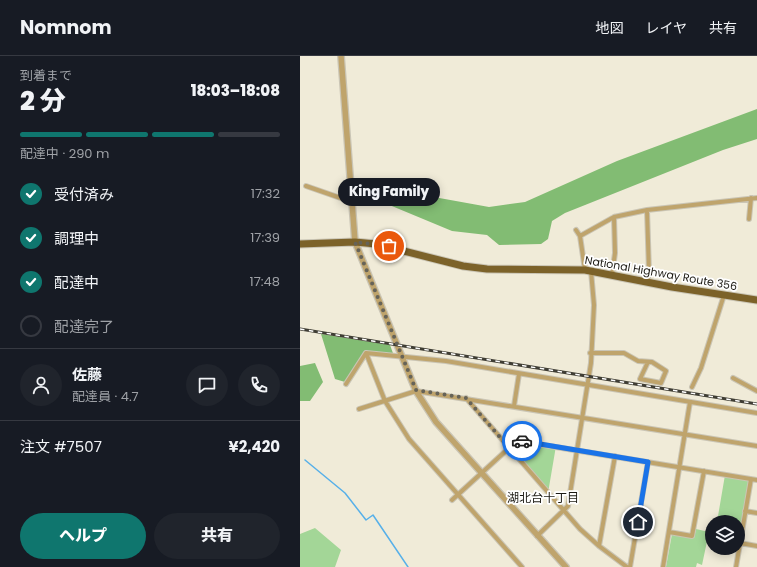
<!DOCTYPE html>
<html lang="ja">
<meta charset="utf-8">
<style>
body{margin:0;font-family:Poppins,"Noto Sans JP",sans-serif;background:#20242c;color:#f1f3f6;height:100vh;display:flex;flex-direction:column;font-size:15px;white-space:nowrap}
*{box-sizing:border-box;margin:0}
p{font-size:13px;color:#9ea1a6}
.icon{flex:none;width:22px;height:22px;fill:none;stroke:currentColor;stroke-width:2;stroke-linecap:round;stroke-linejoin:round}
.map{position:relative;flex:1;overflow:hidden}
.details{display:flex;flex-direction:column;background:#171b24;width:300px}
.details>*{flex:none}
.fabs{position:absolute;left:405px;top:459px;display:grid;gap:8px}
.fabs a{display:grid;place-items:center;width:40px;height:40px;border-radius:50%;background:#171b24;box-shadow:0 2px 10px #0003;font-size:20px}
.pin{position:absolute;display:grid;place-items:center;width:34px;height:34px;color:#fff;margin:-17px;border:2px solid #fff;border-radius:50%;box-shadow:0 1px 4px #0007}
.courier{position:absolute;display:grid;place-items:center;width:40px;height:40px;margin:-20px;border:3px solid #1a73e8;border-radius:50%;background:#fff;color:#222;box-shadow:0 1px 5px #0007}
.bubble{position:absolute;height:28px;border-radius:14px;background:#171b24;box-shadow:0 2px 10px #0003;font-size:13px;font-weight:800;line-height:28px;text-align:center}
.headline em{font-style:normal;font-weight:800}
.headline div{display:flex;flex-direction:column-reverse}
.headline{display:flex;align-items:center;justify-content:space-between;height:68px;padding:0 20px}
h1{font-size:26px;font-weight:800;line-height:30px}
.bar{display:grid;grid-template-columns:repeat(4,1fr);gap:6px 4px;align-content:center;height:48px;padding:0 20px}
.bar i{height:5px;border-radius:3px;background:#363941}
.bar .selected{background:#0f766e}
.bar p{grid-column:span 4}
.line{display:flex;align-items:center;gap:10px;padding:0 20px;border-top:1px solid #363941}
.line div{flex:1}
.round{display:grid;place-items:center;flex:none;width:42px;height:42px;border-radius:21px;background:#20242c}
ol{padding:0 20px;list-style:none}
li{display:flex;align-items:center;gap:12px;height:44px}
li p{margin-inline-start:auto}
li .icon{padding:4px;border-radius:50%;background:#0f766e;color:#fff;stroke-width:4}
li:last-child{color:#9ea1a6}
li i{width:22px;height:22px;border:2px solid #363941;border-radius:50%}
.primary-button{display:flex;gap:8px;margin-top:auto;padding:8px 20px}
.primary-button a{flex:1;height:46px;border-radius:24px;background:#0f766e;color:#fff;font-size:16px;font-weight:800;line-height:46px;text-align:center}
.primary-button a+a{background:#20242c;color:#f1f3f6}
header{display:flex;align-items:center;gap:24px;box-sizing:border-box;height:56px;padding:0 20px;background:#171b24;border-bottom:1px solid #363941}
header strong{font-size:19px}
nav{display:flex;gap:22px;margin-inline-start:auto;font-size:14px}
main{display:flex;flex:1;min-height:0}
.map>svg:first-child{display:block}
</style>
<header>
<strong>Nomnom</strong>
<nav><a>地図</a><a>レイヤ</a><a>共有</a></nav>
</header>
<main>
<section class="details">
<div class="headline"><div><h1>2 分</h1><p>到着まで</p></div><em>18:03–18:08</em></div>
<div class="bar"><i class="selected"></i><i class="selected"></i><i class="selected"></i><i></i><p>配達中 · 290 m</p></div>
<ol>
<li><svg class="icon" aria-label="check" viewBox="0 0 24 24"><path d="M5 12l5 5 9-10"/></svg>受付済み<p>17:32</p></li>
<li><svg class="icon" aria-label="check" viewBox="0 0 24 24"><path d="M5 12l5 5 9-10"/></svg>調理中<p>17:39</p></li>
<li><svg class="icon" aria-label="check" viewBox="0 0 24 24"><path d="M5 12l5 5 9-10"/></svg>配達中<p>17:48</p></li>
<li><i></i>配達完了</li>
</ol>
<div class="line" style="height:72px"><a class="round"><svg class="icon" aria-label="person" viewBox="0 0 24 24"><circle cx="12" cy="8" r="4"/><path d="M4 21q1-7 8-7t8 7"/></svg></a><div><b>佐藤</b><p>配達員 · 4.7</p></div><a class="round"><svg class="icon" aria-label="chat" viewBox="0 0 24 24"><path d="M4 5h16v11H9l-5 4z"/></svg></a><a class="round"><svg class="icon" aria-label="phone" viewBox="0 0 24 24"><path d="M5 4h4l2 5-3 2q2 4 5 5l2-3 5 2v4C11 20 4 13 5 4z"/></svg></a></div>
<div class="line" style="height:52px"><div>注文 #7507</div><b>¥2,420</b></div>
<div class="primary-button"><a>ヘルプ</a><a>共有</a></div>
</section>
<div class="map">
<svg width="457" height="511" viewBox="0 0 457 511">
<rect width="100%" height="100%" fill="#f0ebd8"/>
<!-- green -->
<path fill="#a3d697" d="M213,384L256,390L248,437L205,387Z
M425,419L451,423L440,487H438V466H417Z
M15,472L41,494L35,511H0V478Z
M396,473L409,476L402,509L397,507L396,511H366L372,478L394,482Z"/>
<!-- forest -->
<path fill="#82bc73" d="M457,53V83L423,94L265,157L252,165L248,183L241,188L199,189L187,179L152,175L87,148L62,143L64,130H73L189,151L225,146L317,105Z
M21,278L90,289L94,300L65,296L45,326L35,323Z
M15,307L23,326L10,345H0V310Z"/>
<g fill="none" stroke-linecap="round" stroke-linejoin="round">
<!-- stream -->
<path stroke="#57b0e9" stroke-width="1.5" d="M5,404L45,437L66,464L73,459L108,511"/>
<!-- minor casing -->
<g stroke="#cac5b5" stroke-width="6">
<path id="minor" d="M6,130L52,146
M449,163L451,142
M276,174L280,180L285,214
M280,180L314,161
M312,219L315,197L314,161L347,154L457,142
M347,227L349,216L347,154
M66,297L85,345L109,383L222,511
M290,297H324L338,305L352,306L366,315L361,327L340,323L348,306
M433,322L457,335
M46,328L66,297L146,305L457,357
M392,331L401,312L424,239
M166,342L280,473L299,490L327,511
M214,350L219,318
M59,353L116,335L457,390
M205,387L213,384L457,424
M152,444L209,392
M445,455L457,457
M369,476L392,480L404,415
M237,480L268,450L291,307L294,249L291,215
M440,487L457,490
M299,490L315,400
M330,511L348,406
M363,511L390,346
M436,511L451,423"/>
</g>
<!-- tertiary casing -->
<g stroke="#cac5b5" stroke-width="8">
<path id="tertiary" d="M41,0L55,186L116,335L136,366L266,511"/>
</g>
<!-- trunk casing -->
<g stroke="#cac5b5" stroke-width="9">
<path id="trunk" d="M0,188L55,186L76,188L163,210L187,213L285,214L372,231L457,244"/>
</g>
<!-- minor -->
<use href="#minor" stroke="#bfa46c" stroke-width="4"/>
<!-- tertiary -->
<use href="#tertiary" stroke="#bfa46c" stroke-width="5.5"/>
<!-- trunk -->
<use href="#trunk" stroke="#7c6229" stroke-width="7"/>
<!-- rail casing -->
<g stroke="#3f3d34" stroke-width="3">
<path id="rail" d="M0,273L457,348"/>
</g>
<!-- rail -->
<use href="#rail" stroke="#fff" stroke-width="1.5" stroke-dasharray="4.5" stroke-linecap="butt"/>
</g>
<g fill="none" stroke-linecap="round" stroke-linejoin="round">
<!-- done -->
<path stroke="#666358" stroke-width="4" stroke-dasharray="0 7.2" d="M89,190L55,186L116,334L166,342L205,387L213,384L222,385"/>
<!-- route -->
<path stroke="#1a73e8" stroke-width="5" d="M222,385L348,406L338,466"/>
</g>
<g text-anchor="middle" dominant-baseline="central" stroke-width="3.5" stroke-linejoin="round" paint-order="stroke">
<!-- street labels -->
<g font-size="11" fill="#1c1a13" stroke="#fff">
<text transform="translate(361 217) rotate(10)">National Highway Route 356</text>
</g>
<!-- neighbourhood labels -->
<g font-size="12" fill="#1c1a13" stroke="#fff">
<text x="243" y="441">湖北台十丁目</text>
</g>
</g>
</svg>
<div class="fabs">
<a><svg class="icon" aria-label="layers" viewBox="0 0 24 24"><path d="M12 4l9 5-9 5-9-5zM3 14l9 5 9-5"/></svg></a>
</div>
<div class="pin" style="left:89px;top:190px;background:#ea580c"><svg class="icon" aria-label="bag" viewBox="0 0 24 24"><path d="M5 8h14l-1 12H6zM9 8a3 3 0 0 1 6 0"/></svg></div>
<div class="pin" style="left:338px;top:466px;background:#1f2937"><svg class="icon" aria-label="home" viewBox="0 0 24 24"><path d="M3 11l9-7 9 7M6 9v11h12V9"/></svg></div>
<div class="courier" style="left:222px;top:385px"><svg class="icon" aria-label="car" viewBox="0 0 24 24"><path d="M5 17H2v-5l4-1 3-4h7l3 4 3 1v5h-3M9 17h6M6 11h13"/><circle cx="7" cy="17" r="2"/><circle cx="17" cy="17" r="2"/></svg></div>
<div class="bubble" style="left:38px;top:122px;width:102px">King Family</div>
</div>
</main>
